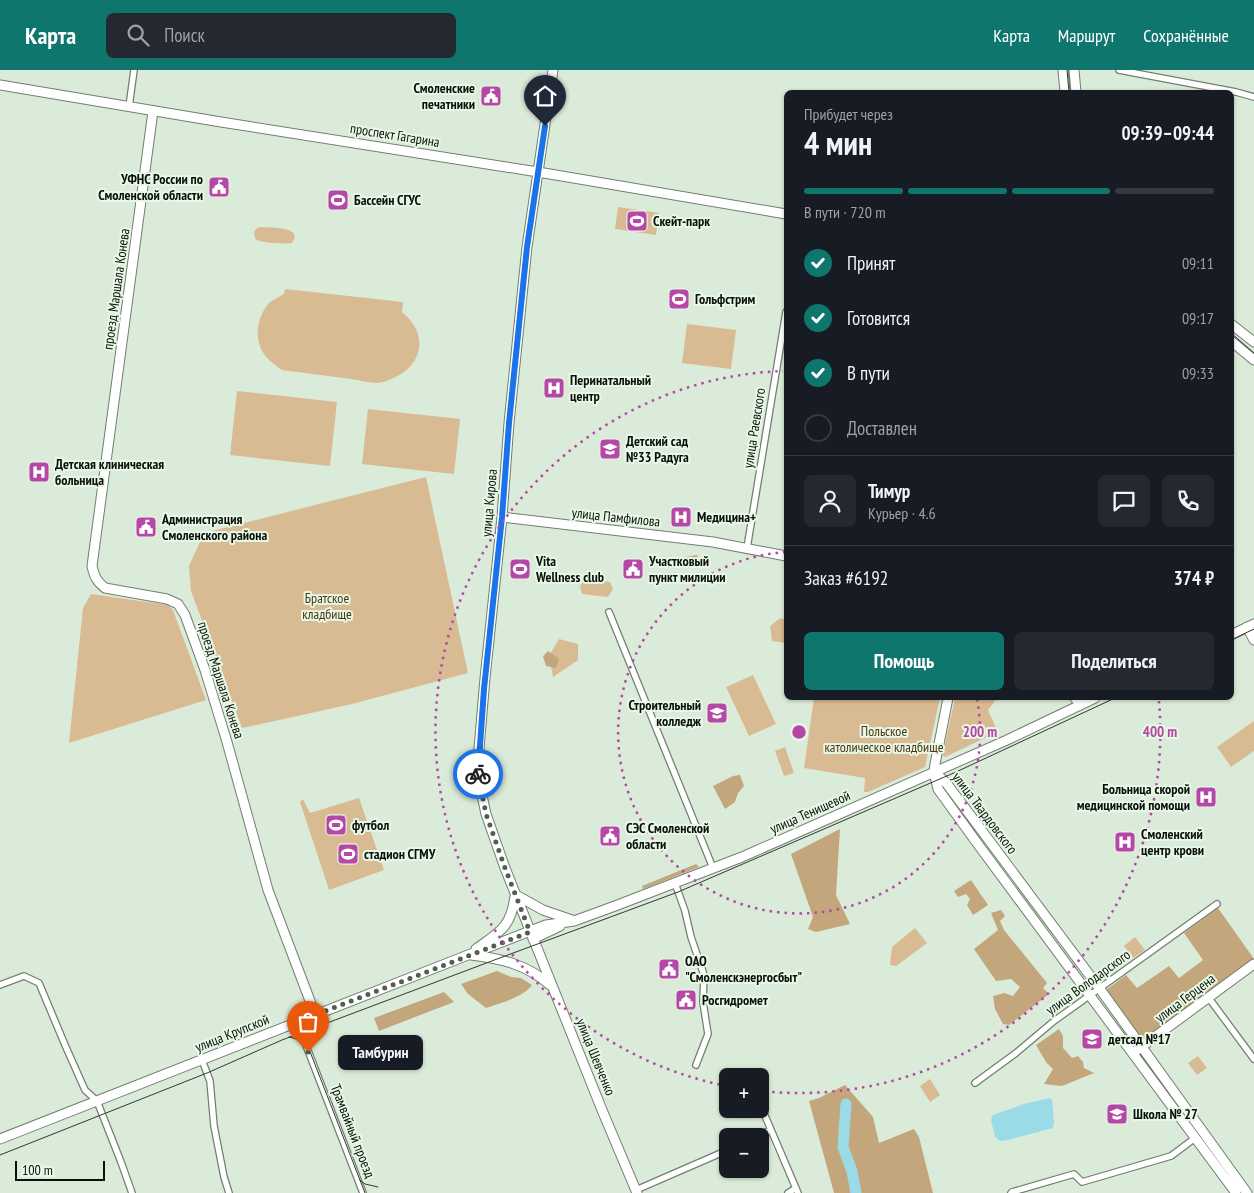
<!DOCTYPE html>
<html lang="ru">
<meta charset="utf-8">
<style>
body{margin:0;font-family:"PT Sans Narrow",sans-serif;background:#242831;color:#f1f3f6;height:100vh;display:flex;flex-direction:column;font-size:19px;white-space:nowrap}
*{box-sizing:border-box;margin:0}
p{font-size:16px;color:#9ea1a6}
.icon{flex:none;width:28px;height:28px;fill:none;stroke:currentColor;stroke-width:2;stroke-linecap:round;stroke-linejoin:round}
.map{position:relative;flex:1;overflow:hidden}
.drawer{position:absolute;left:784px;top:20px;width:450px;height:610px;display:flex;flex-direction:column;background:#171b24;border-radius:8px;box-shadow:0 1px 4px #0004}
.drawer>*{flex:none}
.buttons{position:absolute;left:719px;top:998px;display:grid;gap:10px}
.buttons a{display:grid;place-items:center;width:50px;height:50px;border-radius:8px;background:#171b24;box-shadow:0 1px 4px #0004;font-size:25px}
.scale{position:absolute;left:15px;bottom:12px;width:90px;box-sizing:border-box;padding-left:5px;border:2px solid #0b100a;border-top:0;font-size:14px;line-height:18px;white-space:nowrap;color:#0b100a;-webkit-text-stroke:4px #e8f8e6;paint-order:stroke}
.pin{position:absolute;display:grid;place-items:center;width:42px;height:42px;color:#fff;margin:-51px -21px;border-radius:50% 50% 50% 0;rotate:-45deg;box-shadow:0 0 5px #0007}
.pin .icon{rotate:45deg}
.courier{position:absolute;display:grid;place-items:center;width:50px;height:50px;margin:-25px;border:4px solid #1a73e8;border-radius:50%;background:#fff;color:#222;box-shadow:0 1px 6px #0007}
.bubble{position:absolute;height:35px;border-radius:8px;background:#171b24;box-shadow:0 1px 4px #0004;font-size:16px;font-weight:800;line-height:35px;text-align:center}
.headline em{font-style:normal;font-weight:800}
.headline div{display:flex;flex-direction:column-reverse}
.headline{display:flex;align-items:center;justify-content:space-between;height:85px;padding:0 20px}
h1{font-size:32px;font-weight:800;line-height:38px}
.bar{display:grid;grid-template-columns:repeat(4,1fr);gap:8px 5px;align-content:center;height:60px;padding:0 20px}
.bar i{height:6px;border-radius:4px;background:#363941}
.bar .on{background:#0f766e}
.bar p{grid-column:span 4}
.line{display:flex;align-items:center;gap:12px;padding:0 20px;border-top:1px solid #363941}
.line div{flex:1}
.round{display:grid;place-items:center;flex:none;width:52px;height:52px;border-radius:8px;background:#242831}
ol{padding:0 20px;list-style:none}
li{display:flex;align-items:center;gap:15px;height:55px}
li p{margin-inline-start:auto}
li .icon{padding:5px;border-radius:50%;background:#0f766e;color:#fff;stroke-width:4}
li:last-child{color:#9ea1a6}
li i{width:28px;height:28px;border:2px solid #363941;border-radius:50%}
.action{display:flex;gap:10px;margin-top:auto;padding:10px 20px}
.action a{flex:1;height:58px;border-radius:8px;background:#0f766e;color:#fff;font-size:20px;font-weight:800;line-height:58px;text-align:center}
.action a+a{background:#242831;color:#f1f3f6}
header{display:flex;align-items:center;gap:30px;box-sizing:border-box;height:70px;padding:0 25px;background:#0f766e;color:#fff}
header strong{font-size:24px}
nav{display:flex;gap:28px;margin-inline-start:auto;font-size:18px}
.search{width:350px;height:45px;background:#242831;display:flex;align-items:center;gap:12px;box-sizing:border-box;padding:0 18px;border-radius:8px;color:#9ea1a6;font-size:19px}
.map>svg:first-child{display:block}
</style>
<header>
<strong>Карта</strong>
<div class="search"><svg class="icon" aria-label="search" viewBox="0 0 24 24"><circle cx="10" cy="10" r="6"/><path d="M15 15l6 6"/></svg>Поиск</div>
<nav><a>Карта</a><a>Маршрут</a><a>Сохранённые</a></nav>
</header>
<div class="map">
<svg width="1254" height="1123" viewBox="0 0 1254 1123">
<rect width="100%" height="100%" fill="#dbebd9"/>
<!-- green -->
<path fill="#d9bb93" d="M618,137L659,143L656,165L615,159Z
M262,157C271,158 304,156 292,173C286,174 262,173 257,170C254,168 255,166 254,162L257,158Z
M285,219L403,232L402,242C413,251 421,263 419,278C417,297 395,311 377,313C369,313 359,310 351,309C328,306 305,303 282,300C276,296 268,290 264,284C253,268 257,246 270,232C274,229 280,227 284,224Z
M687,254L736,260L731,299L682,293Z
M237,321L337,332L330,396L230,385Z
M368,339L460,349L454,404L362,394Z
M426,407L468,603L352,634L242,658L191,521L189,496L204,463Z
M585,509L610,512L613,519L608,527L582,524L580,516Z
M91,524L168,535L173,540L206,630L69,673L83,538Z
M780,548L786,550V573L772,571L770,556Z
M559,569L578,574V590L553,607L549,586Z
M753,605L776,654L749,666L726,617Z
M814,628H940L925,697L868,722H864L865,708L804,698Z
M955,628H997L988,640L998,662L945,687L943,686V682Z
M1254,651V681L1231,697L1217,677Z
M785,677L794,703L784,706L775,681Z
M359,728L384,800L329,820L300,732L303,729L310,743Z
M915,858L927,873L896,896L890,895L892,877Z
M1135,867L1145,880L1133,888L1124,876Z
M1198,986L1207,998L1197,1005L1188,993Z
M930,1009L940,1025L930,1032L920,1016Z"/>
<!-- forest -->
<path fill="#c4a67c" d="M697,485L700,492L692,497L665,498L666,495L686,487Z
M548,581L559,589L556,598L546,596L543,586Z
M740,705L744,716L738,723L735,732L725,739L713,716L733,706Z
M840,759L836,825L850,854L816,862L808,859L813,847L791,784Z
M696,794L699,797L643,819L642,816Z
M971,810L988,835L973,845L967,835L970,829L966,824L958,827L954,821Z
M1218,838L1254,889L1144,973L1106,920L1126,905L1137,918L1169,896L1179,908L1203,890L1184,863Z
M1001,840L1005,846L1000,851L1004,860L1047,913L1043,918L1049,924L1009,955L1003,954L995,939L993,926L1004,923L1013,926L1020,917L1011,909L996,911L974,879L998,860L991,843Z
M497,901L511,907L521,908L532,915C524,927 500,933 486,938L468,924L461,914Z
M444,922L454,932L379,961L374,948Z
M1059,959L1063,966V978L1072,988L1078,986L1083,992L1084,998L1094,1003L1062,1016L1044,1014L1053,999L1046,992L1036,975Z
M845,1015L873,1047L879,1073L914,1059L919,1067L933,1123H834L809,1031L819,1028Z"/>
<!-- water -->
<path fill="#9bdbe7" d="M1050,1028L1052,1030L1054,1052L1053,1058L1008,1070L1000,1071L995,1067L991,1050L993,1045L1024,1034Z"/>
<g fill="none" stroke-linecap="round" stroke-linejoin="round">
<!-- river -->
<path stroke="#9bdbe7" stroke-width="11" d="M846,1034L843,1077L852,1101L856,1123"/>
<!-- street casing -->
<g stroke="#717f6f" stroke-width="8">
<path id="street" d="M1119,0L1236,22L1254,27
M129,37L134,0
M747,478L786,242
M609,542L713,798
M675,813L685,841L691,867L704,905L703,932L708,964L696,995
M0,915L24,906L39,913L65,975L85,1020L97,1031L121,1092L132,1123
M1208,927L1254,989
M297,952L363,1123
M202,990L210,1011L214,1056L224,1107L229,1123
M975,1013L1016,983L1054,951L1217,834
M760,1034L798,1123
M757,1066L771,1060
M636,1120L728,1080
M788,1123L796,1118
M1011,1123L1012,1122L1074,1104L1082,1112L1171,1086L1195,1068"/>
</g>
<!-- secondary casing -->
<g stroke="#717f6f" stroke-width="11">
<path id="secondary" d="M153,41L92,496C94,506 97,512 105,518L167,529L178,534L185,545L205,600L227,672L268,820L315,944
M502,447L713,472L786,486
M1247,557L1254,570
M948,628L935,694L934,702L938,719L977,773L1236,1123
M1075,628L1080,634
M935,702L947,714L1100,919L1247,1123
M1137,980L1254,894"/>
</g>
<!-- primary casing -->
<g stroke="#717f6f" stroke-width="11">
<path id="primary" d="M553,0L527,177L509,353L502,447L485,608L477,702L486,744L505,798L602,1040L637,1123
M1063,0L1065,22
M1074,0L1076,22
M0,15L221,52L538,102L786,144
M1231,254L1254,272
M1231,271L1254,290
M1231,565L1254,554
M516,825L543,840L572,850
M533,869L560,856
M476,879C501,861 511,857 515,826
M471,885C500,888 528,895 550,915
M0,1069L468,885L546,855L574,851L615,836L742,787L1007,670L1095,628"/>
</g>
<!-- street -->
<use href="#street" stroke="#fff" stroke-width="5.5"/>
<!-- secondary -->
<use href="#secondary" stroke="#fff" stroke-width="9"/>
<!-- primary -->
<use href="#primary" stroke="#fff" stroke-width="9"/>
<!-- tram -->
<path stroke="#313830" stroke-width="1" d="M1067,0L1069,22
M1231,263L1254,283
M1231,570L1254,559
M289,967C298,969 303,972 309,979L365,1123
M0,1085L207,1003L282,970L497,889L678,822L956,702L1115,628
M360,1110L365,1114L378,1117"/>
</g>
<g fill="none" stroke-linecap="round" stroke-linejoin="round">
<!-- done -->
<path stroke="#545d52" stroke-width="5" stroke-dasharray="0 9" d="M308,982L297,952L530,862L505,798L486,744L478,704"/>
<!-- route -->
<path stroke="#1a73e8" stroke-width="6" d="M478,704L484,619L502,447L509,353L527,177L545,56"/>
</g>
<!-- distance rings -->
<g fill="none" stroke="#b547a6" stroke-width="2.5" stroke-dasharray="2.5 5">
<path d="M977 629A181 181 0 1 1 785 482"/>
<path d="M727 1016A361 361 0 0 1 783 301M1159 631A361 361 0 0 1 761 1021"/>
</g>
<!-- icons -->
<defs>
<g id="civic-square" transform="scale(1.125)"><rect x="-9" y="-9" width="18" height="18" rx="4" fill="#b547a6" stroke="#e8f8e6"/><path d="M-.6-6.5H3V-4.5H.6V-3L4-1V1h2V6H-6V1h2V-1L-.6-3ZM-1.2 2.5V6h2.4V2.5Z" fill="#fff"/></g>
<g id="stadium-square" transform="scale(1.125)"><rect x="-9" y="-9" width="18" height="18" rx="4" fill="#b547a6" stroke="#e8f8e6"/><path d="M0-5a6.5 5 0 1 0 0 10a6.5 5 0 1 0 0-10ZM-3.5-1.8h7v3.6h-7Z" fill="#fff"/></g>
<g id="hospital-square" transform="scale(1.125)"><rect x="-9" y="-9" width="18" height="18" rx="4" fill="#b547a6" stroke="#e8f8e6"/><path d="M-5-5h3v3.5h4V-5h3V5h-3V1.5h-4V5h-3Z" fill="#fff"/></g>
<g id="school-square" transform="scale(1.125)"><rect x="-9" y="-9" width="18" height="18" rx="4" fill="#b547a6" stroke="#e8f8e6"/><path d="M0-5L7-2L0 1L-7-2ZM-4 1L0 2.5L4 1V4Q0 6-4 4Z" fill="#fff"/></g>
<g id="university-square" transform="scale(1.125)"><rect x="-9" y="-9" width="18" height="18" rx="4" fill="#b547a6" stroke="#e8f8e6"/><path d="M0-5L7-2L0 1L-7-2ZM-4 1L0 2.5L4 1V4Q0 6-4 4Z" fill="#fff"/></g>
</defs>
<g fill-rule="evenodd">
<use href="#civic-square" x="491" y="26"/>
<use href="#civic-square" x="219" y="117"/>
<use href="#stadium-square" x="338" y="130"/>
<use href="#stadium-square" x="637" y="151"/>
<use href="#stadium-square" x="679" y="229"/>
<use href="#hospital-square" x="554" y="318"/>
<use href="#school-square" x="610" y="379"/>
<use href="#hospital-square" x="39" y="402"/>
<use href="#hospital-square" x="681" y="447"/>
<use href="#civic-square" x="146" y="457"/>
<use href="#stadium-square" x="520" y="499"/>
<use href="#civic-square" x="633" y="499"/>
<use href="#university-square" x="717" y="643"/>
<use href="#hospital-square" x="1206" y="727"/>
<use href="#stadium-square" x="336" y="755"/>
<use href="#civic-square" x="610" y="766"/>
<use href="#hospital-square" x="1125" y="772"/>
<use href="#stadium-square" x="348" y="784"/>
<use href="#civic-square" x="669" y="899"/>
<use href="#civic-square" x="686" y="930"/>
<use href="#school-square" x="1092" y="969"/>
<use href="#school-square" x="1117" y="1044"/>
</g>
<g text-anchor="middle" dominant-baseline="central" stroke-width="4" stroke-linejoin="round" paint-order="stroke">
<!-- poi labels -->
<g font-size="14" font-weight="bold" fill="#0b100a" stroke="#e8f8e6" text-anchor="start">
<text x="475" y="18" text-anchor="end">Смоленские<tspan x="475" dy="16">печатники</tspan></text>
<text x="203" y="109" text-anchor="end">УФНС России по<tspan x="203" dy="16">Смоленской области</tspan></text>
<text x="354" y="130">Бассейн СГУС</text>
<text x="653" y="151">Скейт-парк</text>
<text x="695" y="229">Гольфстрим</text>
<text x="570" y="310">Перинатальный<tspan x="570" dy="16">центр</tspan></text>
<text x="626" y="371">Детский сад<tspan x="626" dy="16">№33 Радуга</tspan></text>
<text x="55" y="394">Детская клиническая<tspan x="55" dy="16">больница</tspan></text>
<text x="697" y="447">Медицина+</text>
<text x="162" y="449">Администрация<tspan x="162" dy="16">Смоленского района</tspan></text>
<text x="536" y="491">Vita<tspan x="536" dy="16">Wellness club</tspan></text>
<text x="649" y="491">Участковый<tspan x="649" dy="16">пункт милиции</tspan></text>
<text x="701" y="635" text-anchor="end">Строительный<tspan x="701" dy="16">колледж</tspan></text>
<text x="1190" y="719" text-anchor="end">Больница скорой<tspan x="1190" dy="16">медицинской помощи</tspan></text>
<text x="352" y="755">футбол</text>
<text x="626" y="758">СЭС Смоленской<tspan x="626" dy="16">области</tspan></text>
<text x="1141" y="764">Смоленский<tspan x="1141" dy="16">центр крови</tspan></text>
<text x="364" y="784">стадион СГМУ</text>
<text x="685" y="891">ОАО<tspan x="685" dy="16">"Смоленскэнергосбыт"</tspan></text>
<text x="702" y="930">Росгидромет</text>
<text x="1108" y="969">детсад №17</text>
<text x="1133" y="1044">Школа № 27</text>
</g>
<!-- street labels -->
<g font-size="14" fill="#0b100a" stroke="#e8f8e6">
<text transform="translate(395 65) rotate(9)">проспект Гагарина</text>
<text transform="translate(116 219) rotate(-82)">проезд Маршала Конева</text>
<text transform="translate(754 358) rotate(-81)">улица Раевского</text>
<text transform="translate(489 433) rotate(-85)">улица Кирова</text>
<text transform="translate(616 447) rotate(6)">улица Памфилова</text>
<text transform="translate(221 610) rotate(72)">проезд Маршала Конева</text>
<text transform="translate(810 742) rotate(-24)">улица Тенишевой</text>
<text transform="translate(985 743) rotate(53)">улица Твардовского</text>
<text transform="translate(1088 912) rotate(-36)">улица Володарского</text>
<text transform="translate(1185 928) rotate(-37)">улица Герцена</text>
<text transform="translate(232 963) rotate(-22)">улица Крупской</text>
<text transform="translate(596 987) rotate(68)">улица Шевченко</text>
<text transform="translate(353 1061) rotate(69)">Трамвайный проезд</text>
</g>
<!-- park labels -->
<g font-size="14" fill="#4c3513" stroke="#e8f8e6">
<text x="327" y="528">Братское<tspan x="327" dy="16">кладбище</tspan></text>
<text x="884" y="661">Польское<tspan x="884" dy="16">католическое кладбище</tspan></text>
</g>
</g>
<circle cx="799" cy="662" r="8" fill="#b547a6" stroke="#e8f8e6" stroke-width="2.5"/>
<g font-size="15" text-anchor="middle" font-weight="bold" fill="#b547a6" stroke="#e8f8e6" stroke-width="4" stroke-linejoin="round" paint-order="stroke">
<text x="980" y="667">200 m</text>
<text x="1160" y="667">400 m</text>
</g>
</svg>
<div class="buttons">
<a>+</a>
<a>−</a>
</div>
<div class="scale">100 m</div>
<div class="pin" style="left:308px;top:982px;background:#ea580c"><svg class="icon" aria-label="bag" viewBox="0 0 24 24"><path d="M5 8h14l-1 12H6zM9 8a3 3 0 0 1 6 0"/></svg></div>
<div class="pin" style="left:545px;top:56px;background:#1f2937"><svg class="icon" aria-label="home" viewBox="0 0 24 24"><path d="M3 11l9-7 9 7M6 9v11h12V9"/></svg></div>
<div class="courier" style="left:478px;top:704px"><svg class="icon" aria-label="bike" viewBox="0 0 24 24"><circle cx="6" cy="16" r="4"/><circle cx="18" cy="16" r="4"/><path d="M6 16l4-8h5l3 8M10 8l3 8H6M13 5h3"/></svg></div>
<div class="bubble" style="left:338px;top:965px;width:85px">Тамбурин</div>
<section class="drawer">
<div class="headline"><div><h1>4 мин</h1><p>Прибудет через</p></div><em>09:39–09:44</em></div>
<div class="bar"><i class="on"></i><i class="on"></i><i class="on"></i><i></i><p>В пути · 720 m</p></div>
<ol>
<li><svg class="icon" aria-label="check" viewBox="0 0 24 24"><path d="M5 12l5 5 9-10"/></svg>Принят<p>09:11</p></li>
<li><svg class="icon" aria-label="check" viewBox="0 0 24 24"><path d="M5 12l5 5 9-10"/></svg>Готовится<p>09:17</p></li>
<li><svg class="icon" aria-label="check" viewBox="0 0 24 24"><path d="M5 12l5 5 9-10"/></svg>В пути<p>09:33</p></li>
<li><i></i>Доставлен</li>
</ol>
<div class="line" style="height:90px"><a class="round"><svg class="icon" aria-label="person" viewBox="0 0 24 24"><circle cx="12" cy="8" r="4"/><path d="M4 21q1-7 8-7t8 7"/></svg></a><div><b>Тимур</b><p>Курьер · 4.6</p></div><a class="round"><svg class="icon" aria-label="chat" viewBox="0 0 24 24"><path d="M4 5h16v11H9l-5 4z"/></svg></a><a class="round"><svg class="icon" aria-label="phone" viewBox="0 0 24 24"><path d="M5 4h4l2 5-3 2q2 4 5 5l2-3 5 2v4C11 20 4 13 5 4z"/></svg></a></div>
<div class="line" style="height:65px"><div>Заказ #6192</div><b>374 ₽</b></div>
<div class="action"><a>Помощь</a><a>Поделиться</a></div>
</section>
</div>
